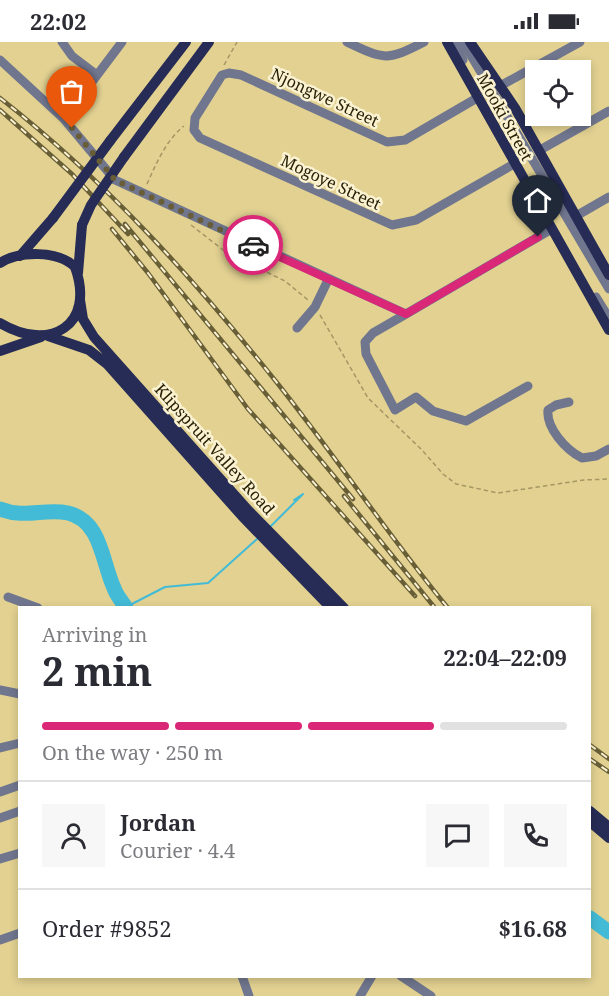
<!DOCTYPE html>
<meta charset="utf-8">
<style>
body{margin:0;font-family:"Noto Serif",serif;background:#f7f7f7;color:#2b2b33;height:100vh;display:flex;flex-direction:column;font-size:22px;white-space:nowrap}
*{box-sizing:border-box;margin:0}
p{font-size:20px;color:#7c7c81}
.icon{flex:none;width:33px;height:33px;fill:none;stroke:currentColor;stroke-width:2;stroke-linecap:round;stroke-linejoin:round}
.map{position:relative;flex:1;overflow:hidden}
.panel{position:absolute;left:18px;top:564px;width:573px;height:372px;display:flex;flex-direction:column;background:#fff;border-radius:0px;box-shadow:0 3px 9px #0003}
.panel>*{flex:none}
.buttons{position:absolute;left:525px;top:18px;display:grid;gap:12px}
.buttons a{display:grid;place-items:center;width:66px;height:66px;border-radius:0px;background:#fff;box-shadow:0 3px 9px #0003;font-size:30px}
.pin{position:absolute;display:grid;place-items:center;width:51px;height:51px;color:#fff;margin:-62px -26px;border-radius:50% 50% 50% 0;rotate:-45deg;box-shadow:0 0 6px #0007}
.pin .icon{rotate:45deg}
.courier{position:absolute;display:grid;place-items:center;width:60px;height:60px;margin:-30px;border:4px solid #db2777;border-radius:50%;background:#fff;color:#222;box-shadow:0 2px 8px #0007}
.overview em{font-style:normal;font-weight:700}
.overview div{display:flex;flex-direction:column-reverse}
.overview{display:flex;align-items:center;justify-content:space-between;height:102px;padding:0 24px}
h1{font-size:39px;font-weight:700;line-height:45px}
.bar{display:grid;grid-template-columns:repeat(4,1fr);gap:9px 6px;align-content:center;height:72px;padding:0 24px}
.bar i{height:8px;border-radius:4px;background:#e1e1e2}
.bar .on{background:#db2777}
.bar p{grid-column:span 4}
.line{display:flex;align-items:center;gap:15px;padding:0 24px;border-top:2px solid #e1e1e2}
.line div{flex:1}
.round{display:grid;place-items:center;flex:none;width:63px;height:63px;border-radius:0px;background:#f7f7f7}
.status{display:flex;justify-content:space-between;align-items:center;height:42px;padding:0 30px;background:#fff;direction:ltr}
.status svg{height:16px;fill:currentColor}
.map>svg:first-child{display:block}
</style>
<div class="status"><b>22:02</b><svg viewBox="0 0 49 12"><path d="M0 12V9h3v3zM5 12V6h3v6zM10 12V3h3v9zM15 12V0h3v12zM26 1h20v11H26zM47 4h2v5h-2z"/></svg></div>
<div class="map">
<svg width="609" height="954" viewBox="0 0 609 954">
<rect width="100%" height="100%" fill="#e2d191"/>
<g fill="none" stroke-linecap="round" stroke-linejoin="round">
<!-- stream -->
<path stroke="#43bbd6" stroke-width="2" d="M270,485L303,452L294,458
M126,565L165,545L208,541L257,497"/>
<!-- river -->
<path stroke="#43bbd6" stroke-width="15" d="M0,467C25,477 44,466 68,471C102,479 102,521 114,546C116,553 122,559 126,566
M590,876L609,890"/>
<!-- path -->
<path stroke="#a59764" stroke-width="1.5" stroke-dasharray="4.5 3" stroke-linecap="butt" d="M224,23L237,0
M147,142C156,122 166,98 184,84
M191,183L227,211L285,239L308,258
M320,273L368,356L422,408L443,432L456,442L498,451L584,438L609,437"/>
<!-- minor -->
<path stroke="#70768e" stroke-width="9" d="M62,0L72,14L97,33
M347,0C385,18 387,19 424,0
M453,0L463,18
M463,0L609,247
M0,18L64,77L115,138L406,272L550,188
M500,44L580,0
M477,56L405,98L387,100L241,33L229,31L222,33L195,76L194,88L200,96L392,183L416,178L514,122
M64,77L122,0
M540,108L609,69
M576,174L609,155
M596,255L609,276
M406,272L373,291L365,300L366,312L395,368L416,355L433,369L466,379L528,344
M297,286L315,265L328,238
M569,360L556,363L548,368C546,386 566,408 582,416L596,414L609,407
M8,555L38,566
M0,648L20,652
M0,706L20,701
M0,750L20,743
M0,776L20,769
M0,817L20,811
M0,898L20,891
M242,934L249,954
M401,934L431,954
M360,954L372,934"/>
<!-- major -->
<path stroke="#262c55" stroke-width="10" d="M447,0L609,288
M470,0L515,66L609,233
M110,99L186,0
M124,115L209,0
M20,214L53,176
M0,221C19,209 58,208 75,225C96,283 50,311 0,281
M78,231L82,183
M80,258L83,277L94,295L248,468L344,566
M48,294L89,308L107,322L242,474L331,566
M0,309L41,295
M590,769L609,785
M590,780L609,796"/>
<!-- rail casing -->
<g stroke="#695f37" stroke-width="4.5">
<path id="rail" d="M0,56C104,137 195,238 278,342C336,415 388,493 448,566
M0,68L72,132L128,192
M125,182L353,457
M112,187L148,231L248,367L415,554
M344,454L435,566
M590,703L609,717
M590,717L609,730"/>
</g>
<!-- rail -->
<use href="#rail" stroke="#fbf2d2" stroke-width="2" stroke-dasharray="7" stroke-linecap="butt"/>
<!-- major-bridge -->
<path stroke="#262c55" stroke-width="10" d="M53,176L110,99
M82,183L91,163L124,115"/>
</g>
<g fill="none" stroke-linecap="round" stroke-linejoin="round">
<!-- done -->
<path stroke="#685d36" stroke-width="6" stroke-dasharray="0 10.8" d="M72,86L115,138L253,203"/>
<!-- route -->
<path stroke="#db2777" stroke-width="8" d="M253,203L406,272L538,195"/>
</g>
<g text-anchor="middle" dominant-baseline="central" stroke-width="5" stroke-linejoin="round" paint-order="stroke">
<!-- street labels -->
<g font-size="16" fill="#261f05" stroke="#fbf2d2">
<text transform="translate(325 55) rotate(25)">Njongwe Street</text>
<text transform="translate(505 75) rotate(61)">Mooki Street</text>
<text transform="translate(331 140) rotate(25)">Mogoye Street</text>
<text transform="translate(215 407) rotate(48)">Klipspruit Valley Road</text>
</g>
</g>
</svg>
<div class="buttons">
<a><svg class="icon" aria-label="locate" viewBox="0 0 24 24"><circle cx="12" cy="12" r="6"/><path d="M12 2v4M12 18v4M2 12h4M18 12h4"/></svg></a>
</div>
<div class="pin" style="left:72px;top:86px;background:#ea580c"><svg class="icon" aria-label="bag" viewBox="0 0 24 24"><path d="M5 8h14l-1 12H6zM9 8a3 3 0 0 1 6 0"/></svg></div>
<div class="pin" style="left:538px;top:195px;background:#1f2937"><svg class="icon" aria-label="home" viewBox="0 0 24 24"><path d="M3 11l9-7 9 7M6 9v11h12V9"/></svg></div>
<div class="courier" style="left:253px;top:203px"><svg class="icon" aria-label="car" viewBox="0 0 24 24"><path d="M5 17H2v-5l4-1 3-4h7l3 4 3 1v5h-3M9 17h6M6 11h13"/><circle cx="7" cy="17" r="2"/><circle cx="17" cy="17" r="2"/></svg></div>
<section class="panel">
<div class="overview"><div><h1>2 min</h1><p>Arriving in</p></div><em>22:04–22:09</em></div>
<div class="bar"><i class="on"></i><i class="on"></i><i class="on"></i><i></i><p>On the way · 250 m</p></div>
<div class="line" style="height:108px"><a class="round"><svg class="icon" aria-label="person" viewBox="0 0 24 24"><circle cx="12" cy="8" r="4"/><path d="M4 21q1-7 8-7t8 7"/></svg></a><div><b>Jordan</b><p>Courier · 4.4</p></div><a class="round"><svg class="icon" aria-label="chat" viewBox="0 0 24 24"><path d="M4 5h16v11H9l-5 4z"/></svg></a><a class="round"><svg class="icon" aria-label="phone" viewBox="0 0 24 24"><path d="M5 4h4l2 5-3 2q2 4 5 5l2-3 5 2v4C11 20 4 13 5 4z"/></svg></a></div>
<div class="line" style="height:78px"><div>Order #9852</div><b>$16.68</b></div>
</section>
</div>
